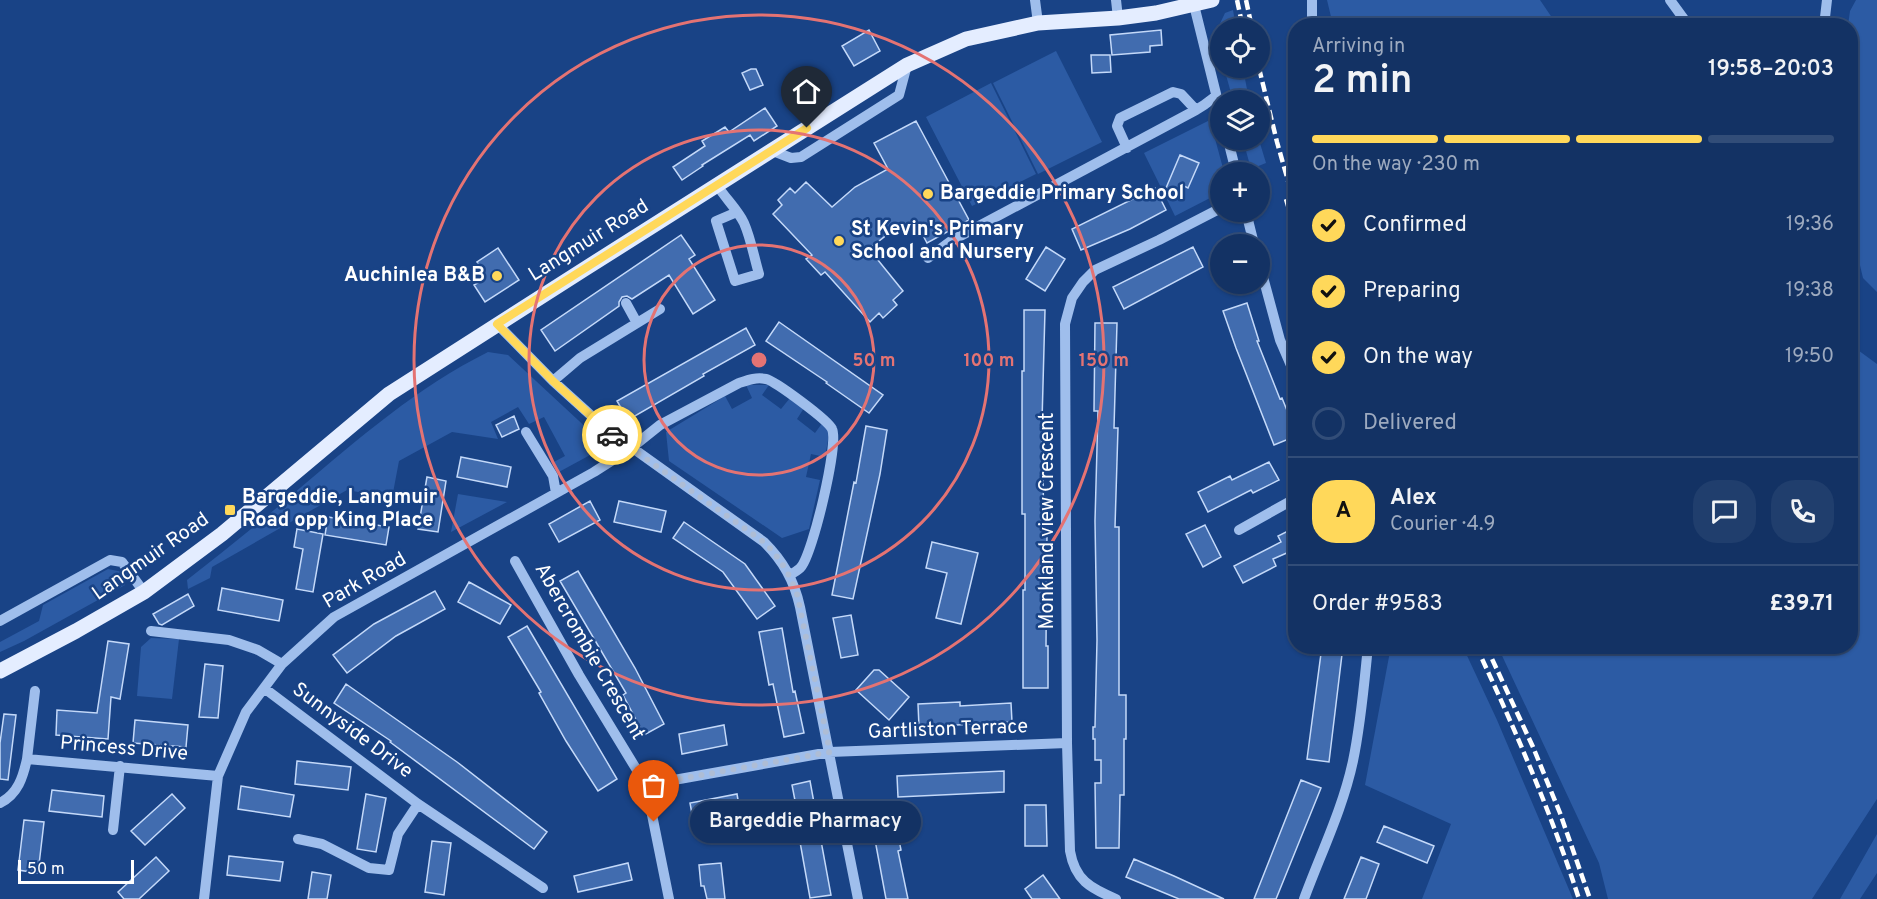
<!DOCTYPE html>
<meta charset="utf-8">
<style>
body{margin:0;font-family:Overpass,sans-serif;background:#203e6d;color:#f1f3f6;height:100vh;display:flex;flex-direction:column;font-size:22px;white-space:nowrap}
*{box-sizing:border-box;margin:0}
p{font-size:20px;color:#9daabf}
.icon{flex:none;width:33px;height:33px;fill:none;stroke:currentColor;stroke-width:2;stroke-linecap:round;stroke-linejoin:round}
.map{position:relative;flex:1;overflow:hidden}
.side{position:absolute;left:1288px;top:18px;width:570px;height:636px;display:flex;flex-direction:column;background:#133264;border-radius:24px;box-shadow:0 2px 4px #0004,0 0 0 2px #324d78}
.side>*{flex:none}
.tools{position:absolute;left:1210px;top:18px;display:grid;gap:12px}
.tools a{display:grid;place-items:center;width:60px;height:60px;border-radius:50%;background:#133264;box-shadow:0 2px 4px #0004,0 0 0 2px #324d78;font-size:30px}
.scale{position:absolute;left:18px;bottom:15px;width:116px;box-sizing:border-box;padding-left:6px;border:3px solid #fff;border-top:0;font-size:16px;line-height:21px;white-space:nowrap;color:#fff;-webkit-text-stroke:4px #194386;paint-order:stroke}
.pin{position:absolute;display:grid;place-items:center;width:51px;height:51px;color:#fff;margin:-62px -26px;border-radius:50% 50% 50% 0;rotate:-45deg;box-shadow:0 0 6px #0007}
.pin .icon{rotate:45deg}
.courier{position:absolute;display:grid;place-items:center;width:60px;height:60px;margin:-30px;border:4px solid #ffd85a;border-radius:50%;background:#fff;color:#222;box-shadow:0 2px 8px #0007}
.bubble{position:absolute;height:42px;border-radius:21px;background:#133264;box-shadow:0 2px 4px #0004,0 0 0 2px #324d78;font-size:20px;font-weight:600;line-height:42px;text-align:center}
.headline em{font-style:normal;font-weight:600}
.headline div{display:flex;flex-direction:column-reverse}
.headline{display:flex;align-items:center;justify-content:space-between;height:102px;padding:0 24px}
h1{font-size:39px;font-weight:600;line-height:45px}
.bar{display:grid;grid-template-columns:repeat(4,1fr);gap:9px 6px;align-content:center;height:72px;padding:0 24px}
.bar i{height:8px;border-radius:4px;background:#324d78}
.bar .on{background:#ffd85a}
.bar p{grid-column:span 4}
.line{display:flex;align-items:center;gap:15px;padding:0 24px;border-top:2px solid #324d78}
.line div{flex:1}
.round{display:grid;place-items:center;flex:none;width:63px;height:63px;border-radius:24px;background:#203e6d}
ol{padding:0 24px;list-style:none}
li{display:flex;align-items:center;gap:18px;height:66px}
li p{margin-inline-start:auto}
li .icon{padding:6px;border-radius:50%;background:#ffd85a;color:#111;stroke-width:4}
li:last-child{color:#9daabf}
li i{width:33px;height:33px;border:3px solid #324d78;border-radius:50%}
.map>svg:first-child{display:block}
</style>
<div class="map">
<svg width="1877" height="899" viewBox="0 0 1877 899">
<rect width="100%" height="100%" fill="#194386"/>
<!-- green -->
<path fill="#2c5ba4" d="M1327,0H1540L1557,25H1333Z
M1856,0H1877V292L1863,278L1851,227V26L1848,25L1850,11Z
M1233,10L1236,28H1221V56L1215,34L1225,13Z
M1056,51L1102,142L1038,174L993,83Z
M1224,68H1243L1249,100H1233Z
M991,83L1036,174L972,206L926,117Z
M1210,120L1224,172H1221V187L1210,198L1175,216L1144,153Z
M1243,140H1259L1266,163L1251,169Z
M1851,345L1877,364V799L1812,899H1608L1599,863L1498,647L1851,646Z
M488,352L508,355L592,433V454L557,473L552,463L565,456L544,417L529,424L518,407L491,422L498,439L452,432L399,461L392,498L347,490L212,567L210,578L188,589L187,580C225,550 263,520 300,488C361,437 416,388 488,352Z
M746,385H769L762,395L781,409L790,398L804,408L797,419L815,433L823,422L830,429L825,457L811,454L806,477L820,480L809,529L782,538L669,461L666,432L725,396L732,409L752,398Z
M458,494L507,502L451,532Z
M108,569L123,572L126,580L125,585L24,641L0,652V642L39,621L43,605Z
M151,638L179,639L172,699L137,696L141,647Z
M1391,646L1463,647L1497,720L1573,899H1422L1451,824L1365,785Z
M1877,834V873L1860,899H1840Z"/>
<!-- building -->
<path fill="#416caf" stroke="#c4d9f9" stroke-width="1.5" d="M869,30L880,51L854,66L842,46Z
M1161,30L1162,45L1150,46V52L1112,55L1110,35Z
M1091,55H1110L1111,72L1092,73Z
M751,69H756L763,85L750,90L742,73Z
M765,108L777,126L754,141L750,135L702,165L703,166L682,180L673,167L705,146L702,141L725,127L729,132Z
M916,121L969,220L927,243L915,220L888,234L869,249L903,291L893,300L897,305L883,318L879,313L870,322L825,272L821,275L806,259L812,255L773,214L782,205L778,200L790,188L795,193L806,182L832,207L855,187L888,169L874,143Z
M1180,155L1199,163L1188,188L1184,186L1180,194L1166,188Z
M1155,188L1166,210L1130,229L1081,250L1072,229Z
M681,235L695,255L689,259L715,300L693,314L669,275L632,299L627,296L622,297L619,302V306L555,351L541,330Z
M1046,247L1065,259L1045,291L1026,279Z
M1193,247L1203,267L1124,309L1113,287Z
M498,248L519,280L485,302L474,285L481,281L475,273L482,269L477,262Z
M1247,303L1259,341H1257L1280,399L1282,398L1296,433V436L1274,445L1236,348L1223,311Z
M1024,310H1045L1042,422L1044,531H1047L1046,646H1048V688H1023V590H1025V514H1022V371H1024Z
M779,322L883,395L869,413L826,383L827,382L766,341Z
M1095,323H1117L1114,428H1118L1115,527H1119V695H1126V739H1124V795H1120L1119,848H1096L1095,783H1101V760H1095V739H1093V727H1095L1097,640L1095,521L1098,411H1094Z
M746,328L755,345L703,374L704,376L628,420L617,401Z
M514,416L519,429L502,437L496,425Z
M866,426L887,430L880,474L853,599L832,595L854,482L856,483Z
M461,457L511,467L507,487L457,477Z
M1269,462L1279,480L1253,493L1251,490L1208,512L1198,492L1230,476L1232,480Z
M427,477L446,481L438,532L418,529Z
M590,501L600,520L559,542L549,524Z
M619,501L666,511L661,532L614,522Z
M328,517L389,527L386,545L325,535Z
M684,522L745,564L775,606L757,619L723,572L673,538Z
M1205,525L1221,557L1203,567L1186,534Z
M1296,527V549L1273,559L1276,566L1243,583L1234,566L1281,542L1278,536Z
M297,529L323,534L313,592L296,589L303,549L294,547Z
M932,542L978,553L961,624L936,618L947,573L926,568Z
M578,571L635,668L664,724L644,735L623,695L626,693L560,581Z
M469,582L511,605L500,624L458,602Z
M222,588L283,600L279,621L218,610Z
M435,591L445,609L396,636L347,673L333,655L374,624Z
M188,594L194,606L162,625L159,624L153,614Z
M851,615L858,655L841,658L833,618Z
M527,626L617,779L598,791L566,741L539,693L541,692L508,637Z
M782,628L793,692L795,691L804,733L784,737L773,684L769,685L759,632Z
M108,641L129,644L120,699L111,697L108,739L56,735L57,710L97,713Z
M1322,646H1343L1329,762L1307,759Z
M205,664L223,666L218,718L199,717Z
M874,670H879L909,697L889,720L856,690Z
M346,684L457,762L547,832L534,849L390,742L391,741L334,703Z
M960,702V706L1011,703L1012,722L919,727L918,704Z
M4,714L16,715L8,780L0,779V743Z
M135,720L188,725L186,747L133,743Z
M724,725L727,745L682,754L679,734Z
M297,761L351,767L348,790L295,784Z
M1004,771V792L898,797L897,776Z
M1301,780L1321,788L1276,899H1254Z
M810,781L831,895L810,898L800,842H803L792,785Z
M241,786L294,795L290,817L238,809Z
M52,790L104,796L102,817L49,811Z
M172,794L185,808L145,845L131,831Z
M366,794L386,798L376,852L357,849Z
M737,794L741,817L694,825L690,803Z
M1025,805H1046L1047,846H1025Z
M893,809L901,850L898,851L908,899H886L870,813Z
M24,820L44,822L38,873L18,870Z
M1384,826L1434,846L1427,863L1377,842Z
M432,841L451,843L444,895L425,892Z
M229,856L283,862L280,881L227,875Z
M156,857L169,871L139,899H124L118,892Z
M1361,857L1379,864L1366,899H1344Z
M1134,859L1174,876L1224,899H1179L1126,877Z
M628,863L632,880L578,892L574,876Z
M721,863L725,899H707L704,886H701L699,865Z
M312,872L331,875L327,899H308Z
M1043,875L1060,899H1032L1025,889Z"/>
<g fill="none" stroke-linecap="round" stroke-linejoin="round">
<!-- minor -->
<path stroke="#9fbeec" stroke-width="10" d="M1035,0L1038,23
M1116,0L1118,18
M1312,0V26
M1670,0L1689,26
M1194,5L1221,114
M1824,26L1827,0
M1196,110L1204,105L1216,96
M1228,140L1236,172
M773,151L791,158L801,157L899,95L907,65
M717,185C725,198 738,210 744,223C751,239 754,257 759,274L735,281L716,221L737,212
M1246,212L1254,244
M928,258L951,241L1196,110L1181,94L1173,92L1120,118L1117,126L1127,148
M1260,266L1280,340L1296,377
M626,303L637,323
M497,324L553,381L606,429L764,542C783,561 794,580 800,607L858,899
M553,381L580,358L660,309
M526,432L553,476L556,493
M1239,530L1296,498
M515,561L579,675L646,785L669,899
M0,621L110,560L122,562L144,592
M151,631L229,640L258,650L282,664
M264,688L418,804L543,888
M35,691L27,759L218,776
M646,785L830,752L1067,743
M0,803C18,794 23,777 27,759
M113,830L120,766
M298,839L322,844L369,868L389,870L398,834L418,804
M204,899L218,776L246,712L282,664L334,617L594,472L630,449L660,425L739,383C748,380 756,377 766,379C775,381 828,420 832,429C839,443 813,553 801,567C799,570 793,573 790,575
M1116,899C1090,888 1075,880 1070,851L1067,743L1065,324L1072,298L1083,282L1095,270L1159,240L1221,208
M1304,899C1321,853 1343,808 1353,761C1361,723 1364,685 1368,646"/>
<!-- major -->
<path stroke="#e4edff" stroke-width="15" d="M0,671L76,631L144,592L222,534L389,394L583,270L907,65L966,39L1038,23L1118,18L1156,13L1212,0"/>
<!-- rail -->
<path stroke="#fff" stroke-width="4.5" stroke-dasharray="10 4.5" stroke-linecap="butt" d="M1237,0L1243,28
M1246,0L1252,28
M1259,68L1277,142L1296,209
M1286,199L1296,233
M1476,646C1515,729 1551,812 1579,899
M1486,646L1533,747L1560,813L1590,899"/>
</g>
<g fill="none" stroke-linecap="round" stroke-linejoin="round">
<!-- done -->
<path stroke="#aebdd5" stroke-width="6" stroke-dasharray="0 10.8" d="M612,435L764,542C780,558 789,573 797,594L830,752L646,785L654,822"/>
<!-- route -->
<path stroke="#ffd85a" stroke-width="8" d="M612,435L553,381L497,324L807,128"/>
</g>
<!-- distance rings -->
<g fill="none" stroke="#e47373" stroke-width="3">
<circle cx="759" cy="360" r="115"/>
<circle cx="759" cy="360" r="230"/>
<circle cx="759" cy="360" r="345"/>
</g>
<!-- markers -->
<g fill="#ffd85a" stroke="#194386" stroke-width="2">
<circle cx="928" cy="194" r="6"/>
<circle cx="839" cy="241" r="6"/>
<circle cx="497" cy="276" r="6"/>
<rect x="224" y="504" width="12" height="12" rx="3"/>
</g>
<g text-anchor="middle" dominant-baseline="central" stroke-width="5" stroke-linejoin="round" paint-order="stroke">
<!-- poi labels -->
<g font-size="20" font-weight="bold" fill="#fff" stroke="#194386" text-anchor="start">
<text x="940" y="194">Bargeddie Primary School</text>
<text x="851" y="230">St Kevin's Primary<tspan x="851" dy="23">School and Nursery</tspan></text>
<text x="485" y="276" text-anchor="end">Auchinlea B&amp;B</text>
<text x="242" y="498">Bargeddie, Langmuir<tspan x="242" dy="23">Road opp King Place</tspan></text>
</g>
<!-- street labels -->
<g font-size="20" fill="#fff" stroke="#194386">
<text transform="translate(589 241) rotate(-32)">Langmuir Road</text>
<text transform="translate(1048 521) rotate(-90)">Monkland view Crescent</text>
<text transform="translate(151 557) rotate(-35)">Langmuir Road</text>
<text transform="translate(365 581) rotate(-30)">Park Road</text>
<text transform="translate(589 652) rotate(60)">Abercrombie Crescent</text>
<text transform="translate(948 730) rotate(-2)">Gartliston Terrace</text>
<text transform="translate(352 731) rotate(37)">Sunnyside Drive</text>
<text transform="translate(124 749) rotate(5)">Princess Drive</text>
</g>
</g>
<circle cx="759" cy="360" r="9" fill="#e47373" stroke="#194386" stroke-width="3"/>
<g font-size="18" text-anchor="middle" font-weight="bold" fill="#e47373" stroke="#194386" stroke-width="5" stroke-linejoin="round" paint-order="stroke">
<text x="874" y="366">50 m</text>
<text x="989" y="366">100 m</text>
<text x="1104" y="366">150 m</text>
</g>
</svg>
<div class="tools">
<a><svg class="icon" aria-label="locate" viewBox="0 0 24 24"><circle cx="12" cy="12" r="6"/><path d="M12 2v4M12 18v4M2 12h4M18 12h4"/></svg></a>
<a><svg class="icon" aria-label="layers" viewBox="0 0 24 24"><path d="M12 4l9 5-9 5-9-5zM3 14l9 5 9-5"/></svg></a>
<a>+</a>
<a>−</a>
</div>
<div class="scale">50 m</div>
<div class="pin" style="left:654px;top:822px;background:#ea580c"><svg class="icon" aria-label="bag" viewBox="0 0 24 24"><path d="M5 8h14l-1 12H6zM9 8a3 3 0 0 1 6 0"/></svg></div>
<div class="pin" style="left:807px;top:128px;background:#1f2937"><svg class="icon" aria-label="home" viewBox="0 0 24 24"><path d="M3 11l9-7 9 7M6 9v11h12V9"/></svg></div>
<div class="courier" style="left:612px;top:435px"><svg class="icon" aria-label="car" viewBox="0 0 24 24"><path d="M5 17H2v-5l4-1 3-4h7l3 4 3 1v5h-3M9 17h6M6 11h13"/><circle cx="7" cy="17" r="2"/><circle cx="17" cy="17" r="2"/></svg></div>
<div class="bubble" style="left:690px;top:801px;width:231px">Bargeddie Pharmacy</div>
<section class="side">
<div class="headline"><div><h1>2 min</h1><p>Arriving in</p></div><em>19:58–20:03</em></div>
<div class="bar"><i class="on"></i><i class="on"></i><i class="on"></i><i></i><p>On the way · 230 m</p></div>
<ol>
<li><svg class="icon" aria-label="check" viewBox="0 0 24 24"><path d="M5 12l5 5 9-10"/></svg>Confirmed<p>19:36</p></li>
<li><svg class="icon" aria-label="check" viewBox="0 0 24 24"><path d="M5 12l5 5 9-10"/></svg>Preparing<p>19:38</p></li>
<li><svg class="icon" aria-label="check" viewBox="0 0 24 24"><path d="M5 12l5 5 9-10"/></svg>On the way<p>19:50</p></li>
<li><i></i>Delivered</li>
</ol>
<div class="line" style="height:108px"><b class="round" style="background:#ffd85a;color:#111">A</b><div><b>Alex</b><p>Courier · 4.9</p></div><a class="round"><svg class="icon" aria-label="chat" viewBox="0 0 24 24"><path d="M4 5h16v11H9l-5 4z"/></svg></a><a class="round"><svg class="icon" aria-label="phone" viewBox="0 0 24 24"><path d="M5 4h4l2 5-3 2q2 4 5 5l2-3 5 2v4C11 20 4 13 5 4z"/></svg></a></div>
<div class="line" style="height:78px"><div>Order #9583</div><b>£39.71</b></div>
</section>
</div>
